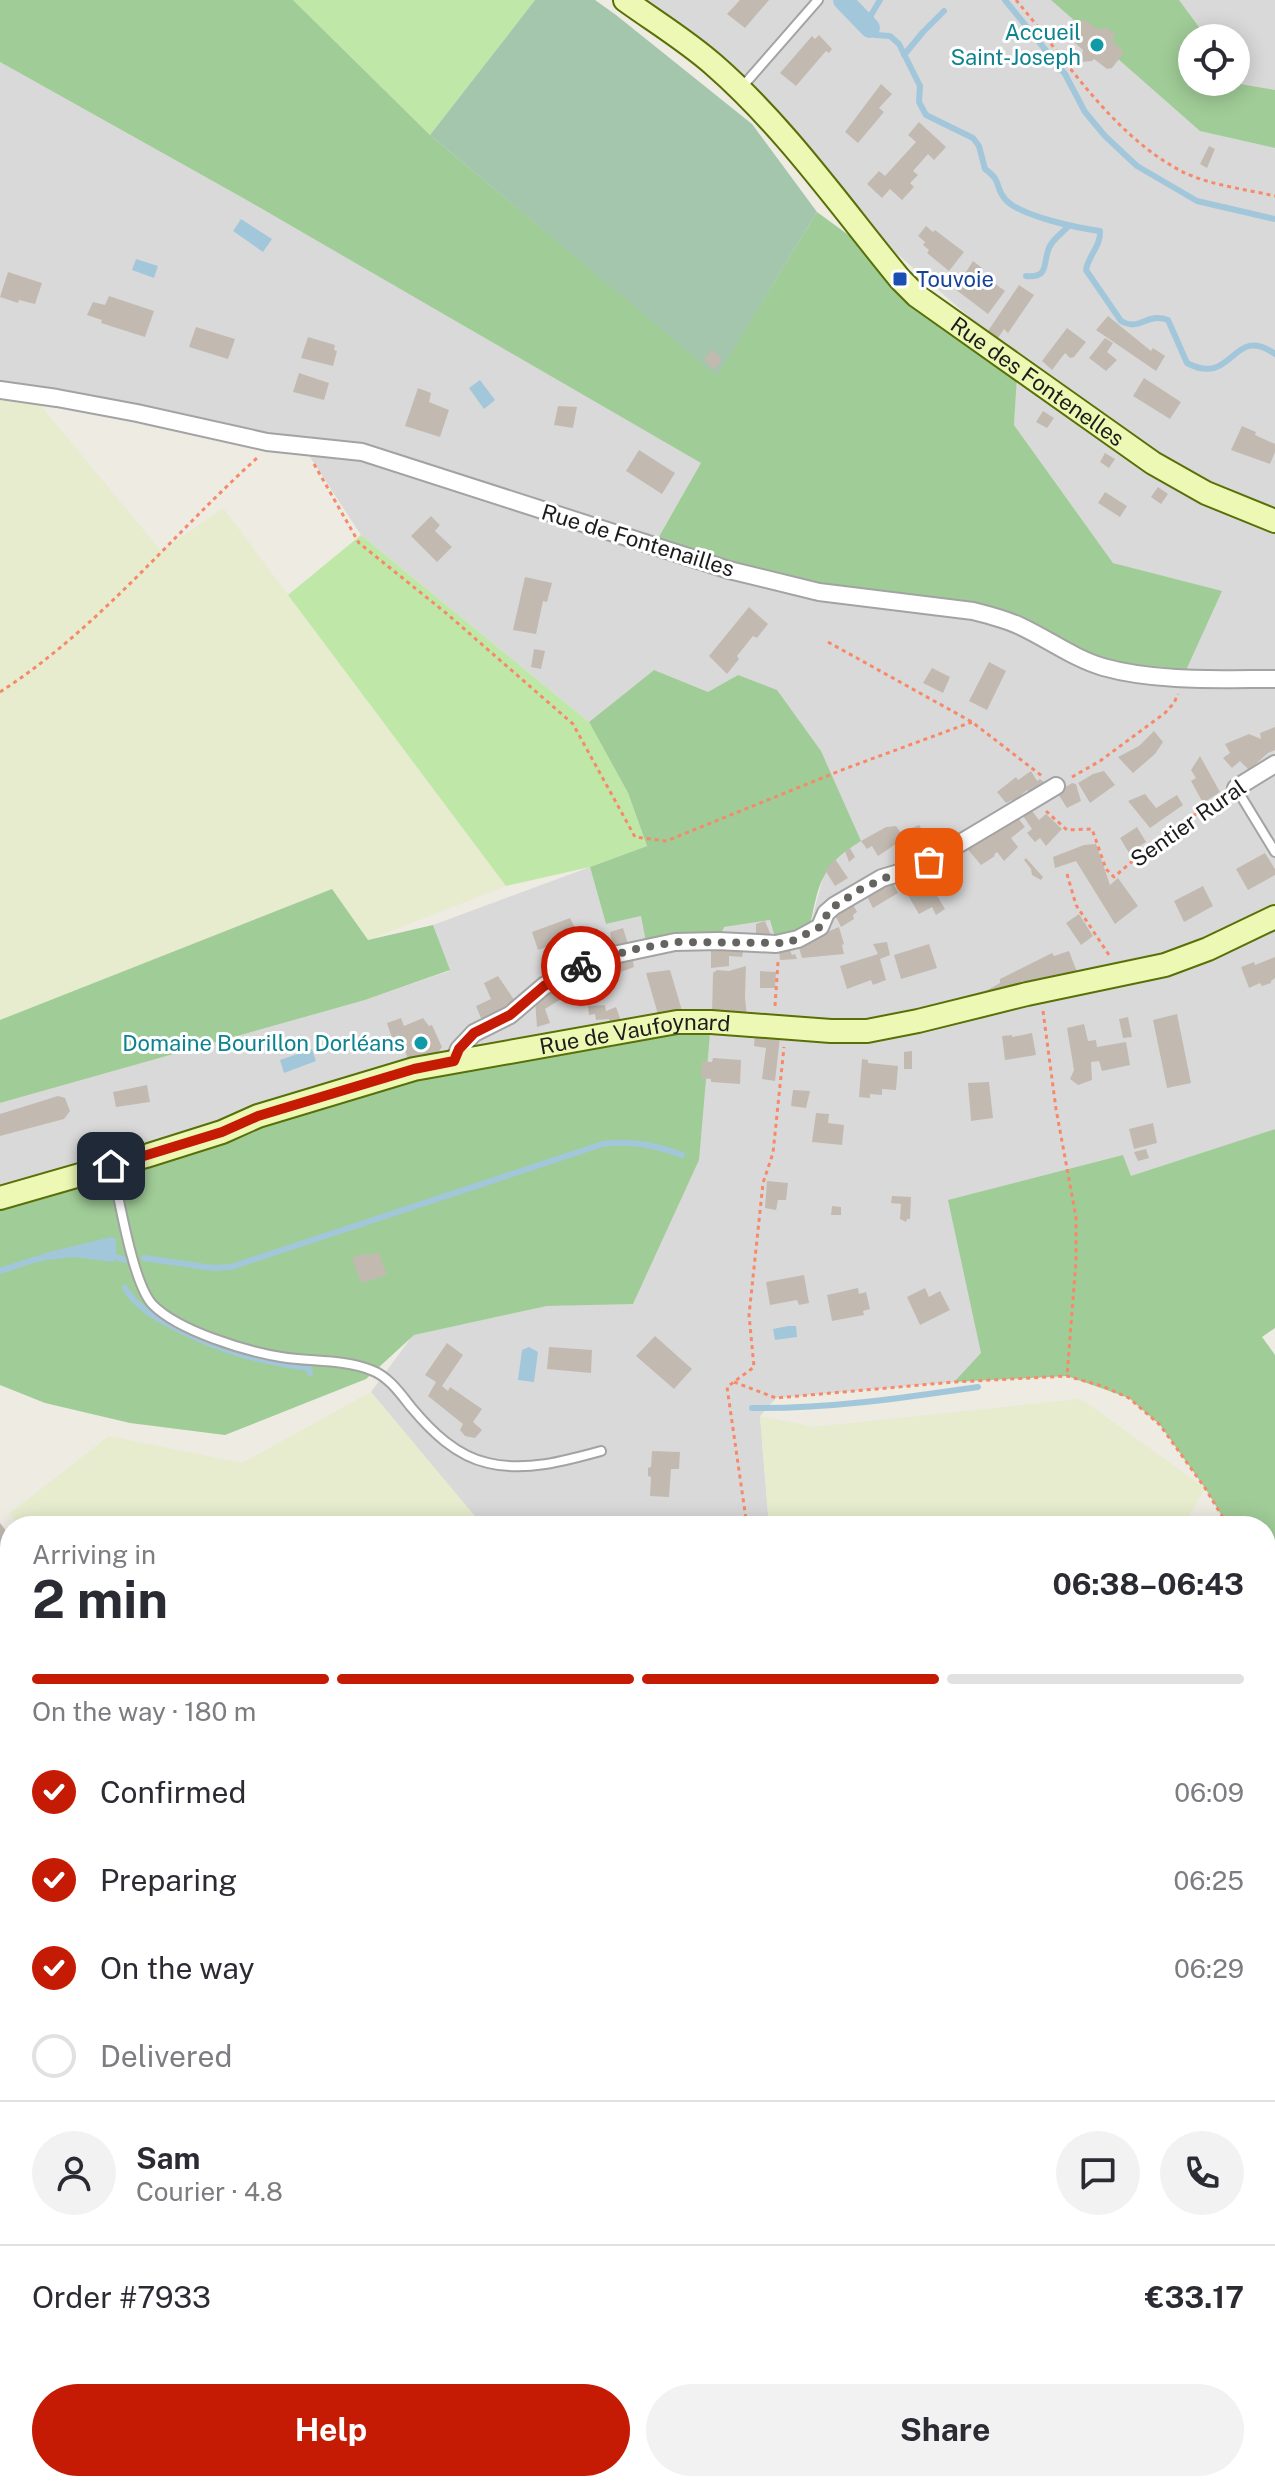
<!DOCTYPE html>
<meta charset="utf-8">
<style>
body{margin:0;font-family:"Public Sans",sans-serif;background:#f2f2f3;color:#2b2b33;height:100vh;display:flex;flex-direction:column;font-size:30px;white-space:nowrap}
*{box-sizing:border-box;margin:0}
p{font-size:26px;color:#7c7c81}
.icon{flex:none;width:44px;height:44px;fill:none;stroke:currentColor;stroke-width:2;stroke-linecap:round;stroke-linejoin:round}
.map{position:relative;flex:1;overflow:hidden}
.side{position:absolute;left:0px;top:1516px;width:1276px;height:976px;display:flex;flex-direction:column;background:#fff;border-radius:32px 32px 0 0;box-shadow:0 4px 20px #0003}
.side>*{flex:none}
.buttons{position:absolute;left:1178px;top:24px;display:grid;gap:16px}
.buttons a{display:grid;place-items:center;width:72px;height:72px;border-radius:50%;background:#fff;box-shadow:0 4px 20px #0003;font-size:40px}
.pin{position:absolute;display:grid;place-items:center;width:68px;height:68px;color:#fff;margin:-34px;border-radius:16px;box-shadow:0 4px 12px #0006}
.courier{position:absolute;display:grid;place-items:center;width:80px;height:80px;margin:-40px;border:6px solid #c51a03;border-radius:50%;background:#fff;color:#222;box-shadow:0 2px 10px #0007}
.headline em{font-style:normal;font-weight:700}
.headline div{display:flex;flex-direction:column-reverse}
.headline{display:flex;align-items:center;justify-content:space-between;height:136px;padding:0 32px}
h1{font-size:52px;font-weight:700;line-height:60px}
.bar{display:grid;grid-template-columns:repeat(4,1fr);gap:12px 8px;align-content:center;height:96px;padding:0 32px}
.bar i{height:10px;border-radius:6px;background:#e1e1e2}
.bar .current{background:#c51a03}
.bar p{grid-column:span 4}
.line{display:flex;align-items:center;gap:20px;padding:0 32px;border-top:2px solid #e1e1e2}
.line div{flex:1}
.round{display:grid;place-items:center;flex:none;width:84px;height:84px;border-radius:42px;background:#f2f2f3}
ol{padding:0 32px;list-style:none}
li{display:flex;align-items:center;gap:24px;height:88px}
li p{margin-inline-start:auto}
li .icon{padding:8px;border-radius:50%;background:#c51a03;color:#fff;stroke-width:4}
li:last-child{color:#7c7c81}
li i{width:44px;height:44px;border:4px solid #e1e1e2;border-radius:50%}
.action{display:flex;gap:16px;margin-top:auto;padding:16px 32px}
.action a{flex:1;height:92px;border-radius:48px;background:#c51a03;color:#fff;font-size:32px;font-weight:700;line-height:92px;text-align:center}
.action a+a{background:#f2f2f3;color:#2b2b33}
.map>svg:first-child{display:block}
</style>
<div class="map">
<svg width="1275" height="2492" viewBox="0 0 1275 2492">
<rect width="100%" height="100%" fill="#edebe2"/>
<!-- residential -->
<path fill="#dad9d9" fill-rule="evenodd" d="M639,0H1275V1129L1131,1177L1123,1155L981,1354L954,1382L776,1398L760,1416L769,1526H483L371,1392L413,1335L547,1306L633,1303L0,1198V1103L365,1000L449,971L433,925L590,867L606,924L641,916L724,927L770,920L810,926L825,870L835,859L738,675L708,693L654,670L589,722L361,535L302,445L0,390V62L243,198L702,463L653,546L1222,592L1113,563L1014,425L1017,359L895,252L714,49ZM1192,38H1236V82H1192Z
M1275,1791V2162L1266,2156V1801Z"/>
<!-- farmland -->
<path fill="#e6eccd" d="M31,394L161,551L223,508L506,886L368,940L332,890L0,1020V396Z
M371,1392L483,1526H22L9,1514L109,1436L242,1463Z
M1081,1399L1205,1488L1183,1526H769L760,1416L813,1427Z
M1275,1641V1691L1266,1680V1650Z
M0,1747L10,1757V2482H953L946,2492H0Z
M1266,1760L1275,1768V1791L1266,1801Z
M1266,2176L1275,2182V2447L1266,2458Z
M962,2482H1247L1239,2492H954Z"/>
<!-- grass -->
<path fill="#bfe8a8" d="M293,0H535L430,135Z
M361,535L589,722L628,793L647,846L590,867L506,886L288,595Z"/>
<!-- forest -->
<path fill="#a0cc97" d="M0,0H293L430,135L717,375L817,212L1018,359L1014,425L1113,563L1222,591L1182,679L1083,660L1021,627L883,601L653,547L701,463L243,198L0,62Z
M1051,0H1179L1207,38H1192V82H1236V78L1240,84L1275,90V148L1200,131Z
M654,670L708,692L738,675L777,690L821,751L861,841C821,865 819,883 810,926L775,937L770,920L724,927L718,941L647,947L641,916L606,924L590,867L647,846L628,793L589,722Z
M332,889L368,940L433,925L450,970L365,1000L0,1103V1020Z
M711,1022L699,1160L633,1304L547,1306L414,1335L366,1379L225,1435L130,1423L45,1403L0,1385V1198L345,1091Z
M1275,1129V1328L1262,1337L1275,1355V1603L1266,1588V1526H1228L1205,1488L1160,1425L1129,1398L1067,1376L954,1382L981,1353L948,1200L1123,1155L1131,1176Z"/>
<!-- cemetery -->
<path fill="#a3c6ad" d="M535,0H595L616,15L752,124L817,212L717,376L430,135Z"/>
<!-- water -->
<path fill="#a2c7db" d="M241,219L272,239L263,252L233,231Z
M136,259L158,266L154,278L132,270Z
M480,380L495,400L484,409L469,388Z
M312,1049L316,1061L284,1073L280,1060Z
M111,1237L116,1239V1258L113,1262L73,1257L47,1260L45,1253Z
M788,1326H796L797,1337L775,1340L773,1329Z
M529,1347L538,1352L534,1382L518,1380L522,1350Z"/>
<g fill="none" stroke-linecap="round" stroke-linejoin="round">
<!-- stream -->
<path stroke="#a2c7db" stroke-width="6" d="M880,0L871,15L870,28L875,35L890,36L899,44L920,86L919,102L926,115L973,138L979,146L985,169C1003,182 994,186 1005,199C1019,216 1078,228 1100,231C1101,246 1088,256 1086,270L1121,321C1140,332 1146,312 1168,320L1187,363C1234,388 1232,323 1275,354
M1005,0L1065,74L1085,112L1105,136L1137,166L1197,201L1275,219
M904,55L923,32L944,11
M1026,276C1048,278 1043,266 1048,251C1050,241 1062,233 1069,226
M112,1256L125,1260
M144,1258L213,1268L231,1267L603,1144C631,1140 655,1145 682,1155
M0,1271L33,1260L54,1255
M125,1288C138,1309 156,1318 178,1329C223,1352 259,1361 309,1368L310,1373
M752,1408C828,1409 902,1398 978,1387"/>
<!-- canal -->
<path stroke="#a2c7db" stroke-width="20" d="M843,0L870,28"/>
</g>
<!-- building -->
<path fill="#c2bab1" d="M740,0H769L745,28L727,14Z
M1084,19L1097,29L1107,28L1116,35L1111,40L1122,50L1123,54L1112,68L1107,69L1094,59L1092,61L1081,62L1083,50L1068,37Z
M819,35L832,49L829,53L826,51L796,86L780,73L812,36L815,39Z
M881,84L892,94L879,108L884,112L858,143L845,132Z
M919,122L946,147L934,160L928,154L913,171L918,175L910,183L914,187L902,200L890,189L882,198L867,184L879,171L885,176L916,142L908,135Z
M1209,146L1215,149L1207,168L1200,164Z
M926,226L933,232L935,230L964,252L949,271L927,253L929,250L923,245L925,242L918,236Z
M973,261L982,268L979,272L1005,291L988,314L955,289Z
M8,272L42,283L35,304L19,300L18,303L0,297Z
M1019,285L1034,295L1008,333L1004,329L998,338L988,331Z
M109,296L154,311L145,337L101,323L102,320L87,315L93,302L105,305Z
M1108,316L1151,351L1153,348L1165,356L1156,371L1096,330Z
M196,327L235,339L228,359L189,347Z
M1067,328L1086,342L1074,357L1070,358L1065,353L1052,370L1042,361Z
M308,337L335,345L334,350L337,351L333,366L301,358Z
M1105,338L1113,343L1107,352L1117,360L1106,371L1089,358Z
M712,349L722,359L715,370L704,361Z
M299,373L329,383L324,400L293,392Z
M1144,378L1181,402L1170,419L1133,396Z
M418,388L431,393L429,402L449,410L440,437L405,426Z
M558,406L577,407L573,428L554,425Z
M1043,411L1054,418L1047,428L1036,422Z
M1242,426L1256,432L1255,435L1275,444V452L1270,464L1231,450Z
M639,450L675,473L662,494L626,471Z
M1105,453L1115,459L1109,468L1100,462Z
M1158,487L1168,494L1161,504L1151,497Z
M1105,492L1127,506L1120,517L1098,503Z
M431,516L440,525L435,531L452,547L437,562L411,536Z
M525,577L552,583L547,602L543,601L536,634L513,630Z
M749,607L768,624L757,638L753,636L737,656L739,659L727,674L709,656Z
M534,649L545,651L541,669L531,667Z
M989,662L1006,671L987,710L969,701Z
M932,668L950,677L943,693L923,683Z
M1275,727V750L1268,753L1249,770L1240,761L1232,768L1223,758L1230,753L1225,744L1249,734L1261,739L1260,733Z
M1154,731L1163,742L1155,754L1133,773L1118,757L1139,746Z
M1200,756L1220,792L1203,803L1191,781L1196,778L1191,770Z
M1031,771L1037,781L1040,779L1048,785L1040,788L1037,786L1028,792L1027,790L1013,802L1012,800L1006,803L997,792L1016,777L1018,780Z
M1104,771L1115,785L1090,803L1078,783L1093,774Z
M1072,783L1076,784L1081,801L1067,808L1057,792Z
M1145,794L1156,808L1177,795L1183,805L1150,828L1128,801Z
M1027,804L1039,820L1046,814L1062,829L1046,846L1040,838L1035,842L1027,833L1032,829L1019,810Z
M1014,813L1025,827L1011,838L1018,847L1004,861L997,852L994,855L995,856L981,865L965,846Z
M919,825L936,849L921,860L910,864L905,855L911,852L909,848L911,846L905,838L878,856L872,846L867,849L861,841L886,827L896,826L901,833Z
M1137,827L1146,842L1129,853L1120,838Z
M1096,844L1110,885L1118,878L1138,906L1115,924L1076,861L1055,868L1053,857L1084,845Z
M850,848L855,857L849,862L845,851Z
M1265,853L1275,869V875L1248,890L1236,869Z
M949,855L963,877L959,879L960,883L957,884L954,882L936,894L945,909L936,915L932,907L919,914L900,882L904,879L906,882Z
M1026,858L1043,877L1041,880L1032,875L1031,869L1024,860Z
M835,859L848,878L835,886L825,870Z
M892,881L898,893L873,908L866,895Z
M1203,886L1213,906L1184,922L1174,901Z
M852,902L857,912L853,915L854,919L841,927L834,913Z
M1079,914L1093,936L1081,945L1066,923Z
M570,918L588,954L556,967L549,948L558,943L538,950L532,932Z
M765,921L772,938H756V924Z
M839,927L844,944L842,945L844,954L802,958L798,944Z
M623,928L628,944L613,947L610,932Z
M887,942L890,955L880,959L886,980L873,985L871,980L847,989L840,966L878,954L873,944Z
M929,944L937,968L901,979L894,955Z
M744,945L742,957L729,956V966L711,968V947Z
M789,948L792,955L795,954L797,959L780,960L779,951Z
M1069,951L1077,972L984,992L1000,983V979L1052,953L1054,956Z
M632,956L634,967L581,987L575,971Z
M1275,957V978L1271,981V983L1262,986L1260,983L1249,988L1241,967L1254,962L1255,965Z
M746,966L745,997L747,1017L712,1014L713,973L717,970L729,971Z
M670,970L683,1014L659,1018L646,973Z
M760,971L776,972L775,988H760Z
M572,974L580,992L561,999L545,1009L550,1023L537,1027L535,999Z
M498,976L515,1001L498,1016L483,1023L476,1006L491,999L484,983Z
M605,1005L606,1011L616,1007L622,1024L611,1025L609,1019L596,1020L595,1014L589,1015L588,1006Z
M1177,1014L1191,1083L1167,1088L1153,1020Z
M1128,1017L1132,1037L1123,1038L1119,1019Z
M401,1018L404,1026L423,1018L429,1026L432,1025L442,1047L435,1057L410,1064L399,1035L392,1038L387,1023Z
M1084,1024L1088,1041L1096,1040L1097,1047L1126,1042L1130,1065L1102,1071L1099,1061L1091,1062L1092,1080L1078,1085L1070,1079L1074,1070L1067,1028Z
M755,1033L780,1037L775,1081L762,1079L766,1048L754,1046Z
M1032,1033L1036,1055L1005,1060L1002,1036L1012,1035V1037Z
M912,1051V1069H904V1052Z
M713,1058L741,1060L740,1084L711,1082V1079L701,1078L702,1061L712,1062Z
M862,1059L868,1060V1063L898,1066L896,1090L882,1089V1095L870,1094V1098L859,1097Z
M989,1082L993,1118L971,1121L968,1083Z
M147,1085L150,1102L116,1107L113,1092Z
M793,1090L810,1091L806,1108L791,1106Z
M58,1096L65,1098L70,1111L64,1119L0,1136V1114Z
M816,1113L829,1114L828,1123L844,1125L842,1145L812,1142Z
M1153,1123L1157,1143L1134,1149L1129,1129Z
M1146,1149L1149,1158L1138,1161L1134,1152Z
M767,1181L788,1183L786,1200H778L776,1210L765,1208Z
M892,1196L911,1197L910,1219H907L906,1222L900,1219L901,1204L891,1203Z
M832,1206L841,1207V1215H831Z
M378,1252L387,1275L361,1283L352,1258L366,1253L367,1256Z
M804,1275L809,1303L799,1305L797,1300L770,1305L766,1282Z
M858,1288L859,1294L866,1292L870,1309L863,1311L864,1315L832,1321L827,1295Z
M925,1288L929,1297L940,1291L950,1310L920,1325L907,1297Z
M655,1336L692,1369L674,1389L636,1356Z
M447,1343L463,1355L442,1386L448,1391L450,1387L482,1409L473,1422L482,1430L475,1438L465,1436L460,1430L463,1424L428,1396L436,1382L425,1375Z
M549,1347L592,1350L591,1373L547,1369Z
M652,1451L680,1452L679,1469H671L669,1497L650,1496L651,1477L648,1476V1468L651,1467Z
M0,1523L10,1536V1560L0,1546Z
M1266,1839L1275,1846V1872L1266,1865Z
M1266,2062L1275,2068V2101L1266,2094Z"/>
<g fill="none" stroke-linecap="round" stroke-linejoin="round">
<!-- lane casing -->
<g stroke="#a3a3a3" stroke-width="12">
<path id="lane" d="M742,87L818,0
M1236,788L1275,852
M112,1166C119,1198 133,1285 153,1305C179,1331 245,1351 281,1357C310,1362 343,1359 371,1370C388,1376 400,1393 411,1407C431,1431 456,1456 488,1463C525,1472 565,1461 601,1451"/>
</g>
<!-- street casing -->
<g stroke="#a3a3a3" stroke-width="20">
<path id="street" d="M0,390L57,398L137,413L267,442L362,452L729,570L819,592L973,611C989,615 1005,619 1020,626C1048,639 1073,658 1103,667C1156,682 1220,679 1275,679
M1236,788L1275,764
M454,1061L459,1049L474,1033L510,1015L544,986L573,969L609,956L675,942L718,941L776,944L798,939L820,927L826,913L834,906L882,878L922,866L1056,786
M1266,1933L1275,1909
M1266,2030L1275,2037"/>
</g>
<!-- secondary casing -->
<g stroke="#587006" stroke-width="26">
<g id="secondary">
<path id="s1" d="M625,0C654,21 687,41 714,65C784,126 841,207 900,279L917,296L1153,463L1206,493L1275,521"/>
<path id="s2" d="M0,1198L146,1156L222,1132L258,1116L414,1069L677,1022H711L831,1031H867L918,1021L1027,994L1165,965L1208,949L1275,917"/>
</g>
</g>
<!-- path -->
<path stroke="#f78969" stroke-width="3" stroke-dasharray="4 4" stroke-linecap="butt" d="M1016,0C1066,59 1110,133 1181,171C1208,185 1245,189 1275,196
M314,464L359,543L446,613L573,724L635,837L666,841L847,768L972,722
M828,642L972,722L1042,776
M0,692C98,629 171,536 257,458
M1072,777L1100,761L1165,713L1174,703L1178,694
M1046,811L1067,830L1092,829L1106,869L1114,877L1158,839L1223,796
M1067,874L1076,905L1109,955
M775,1006L778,962
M1043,1011L1056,1109L1076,1217V1261L1067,1376
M734,1382L776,1398L954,1382L1067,1376L1102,1386L1129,1398L1160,1425L1205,1488L1228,1526
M747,1526L727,1387L754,1367L749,1315L763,1183L773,1153L784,1047
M1266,1588L1275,1603
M1266,1638L1275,1630
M0,1681L10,1668
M0,1885L10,1893
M1266,2163L1275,2170
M761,2482L773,2492
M346,2492L354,2482
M727,2492L733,2482"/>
<!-- lane -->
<use href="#lane" stroke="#fff" stroke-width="8"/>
<!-- street -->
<use href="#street" stroke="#fff" stroke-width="16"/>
<!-- secondary -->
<use href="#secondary" stroke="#edf8b5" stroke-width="22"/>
</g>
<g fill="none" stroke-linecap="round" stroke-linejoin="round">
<!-- done -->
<path stroke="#656461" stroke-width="8" stroke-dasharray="0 14.4" d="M581,966L631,950L675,942L788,943L820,927L830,909L861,889L896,873L929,862"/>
<!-- route -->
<path stroke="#c51a03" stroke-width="10" d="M111,1166L222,1132L258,1116L414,1069L454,1061L459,1049L474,1033L510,1015L544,986L581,966"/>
</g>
<!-- markers -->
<g fill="#0f9aa8" stroke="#fff" stroke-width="3">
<circle cx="1097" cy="45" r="8"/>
<circle cx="421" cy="1043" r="8"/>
</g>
<rect fill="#1a4fb4" stroke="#fff" stroke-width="3" x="892" y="271" width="16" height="16" rx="4"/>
<g text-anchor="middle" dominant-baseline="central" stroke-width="6" stroke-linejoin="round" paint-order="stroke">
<!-- culture labels -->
<g font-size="22" fill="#0d838f" stroke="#fff" text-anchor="end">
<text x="1081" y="32">Accueil<tspan x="1081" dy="25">Saint-Joseph</tspan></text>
<text x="405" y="1043">Domaine Bourillon Dorléans</text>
</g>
<!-- transit labels -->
<g font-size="22" fill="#164399" stroke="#fff" text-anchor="start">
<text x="916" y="279">Touvoie</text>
</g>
<!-- street labels -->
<g font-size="22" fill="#1c1c1c" stroke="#fff">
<text stroke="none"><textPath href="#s1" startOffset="566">Rue des Fontenelles</textPath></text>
<text transform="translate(638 540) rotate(17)">Rue de Fontenailles</text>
<text transform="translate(1188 823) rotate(-35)">Sentier Rural</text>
<text stroke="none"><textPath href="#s2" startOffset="658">Rue de Vaufoynard</textPath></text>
</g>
</g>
</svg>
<div class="buttons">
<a><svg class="icon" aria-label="locate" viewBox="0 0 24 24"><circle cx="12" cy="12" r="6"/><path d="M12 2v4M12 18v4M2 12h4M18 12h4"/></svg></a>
</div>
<div class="pin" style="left:929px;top:862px;background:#ea580c"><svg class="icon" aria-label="bag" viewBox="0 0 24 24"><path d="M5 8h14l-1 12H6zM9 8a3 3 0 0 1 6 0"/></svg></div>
<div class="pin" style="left:111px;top:1166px;background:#1f2937"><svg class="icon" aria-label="home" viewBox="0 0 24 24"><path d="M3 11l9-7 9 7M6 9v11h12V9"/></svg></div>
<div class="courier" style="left:581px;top:966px"><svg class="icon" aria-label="bike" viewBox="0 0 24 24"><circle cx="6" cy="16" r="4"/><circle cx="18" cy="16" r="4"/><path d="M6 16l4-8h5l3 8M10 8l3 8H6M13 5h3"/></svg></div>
<section class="side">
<div class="headline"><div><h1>2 min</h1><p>Arriving in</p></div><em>06:38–06:43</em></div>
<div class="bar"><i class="current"></i><i class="current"></i><i class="current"></i><i></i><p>On the way · 180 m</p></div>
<ol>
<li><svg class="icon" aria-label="check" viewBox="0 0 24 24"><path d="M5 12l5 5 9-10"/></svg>Confirmed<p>06:09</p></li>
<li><svg class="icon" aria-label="check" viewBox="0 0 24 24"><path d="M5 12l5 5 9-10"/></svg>Preparing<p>06:25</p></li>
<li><svg class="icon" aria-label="check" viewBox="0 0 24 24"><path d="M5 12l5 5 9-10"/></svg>On the way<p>06:29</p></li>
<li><i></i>Delivered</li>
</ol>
<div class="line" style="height:144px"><a class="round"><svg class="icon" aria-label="person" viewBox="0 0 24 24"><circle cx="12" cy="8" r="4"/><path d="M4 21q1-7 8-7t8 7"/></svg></a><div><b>Sam</b><p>Courier · 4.8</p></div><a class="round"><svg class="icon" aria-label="chat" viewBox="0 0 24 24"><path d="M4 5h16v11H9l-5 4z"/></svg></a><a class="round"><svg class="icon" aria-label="phone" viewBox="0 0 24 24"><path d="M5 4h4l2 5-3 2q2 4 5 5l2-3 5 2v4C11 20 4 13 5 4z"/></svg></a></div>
<div class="line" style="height:104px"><div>Order #7933</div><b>€33.17</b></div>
<div class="action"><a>Help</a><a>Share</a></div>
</section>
</div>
